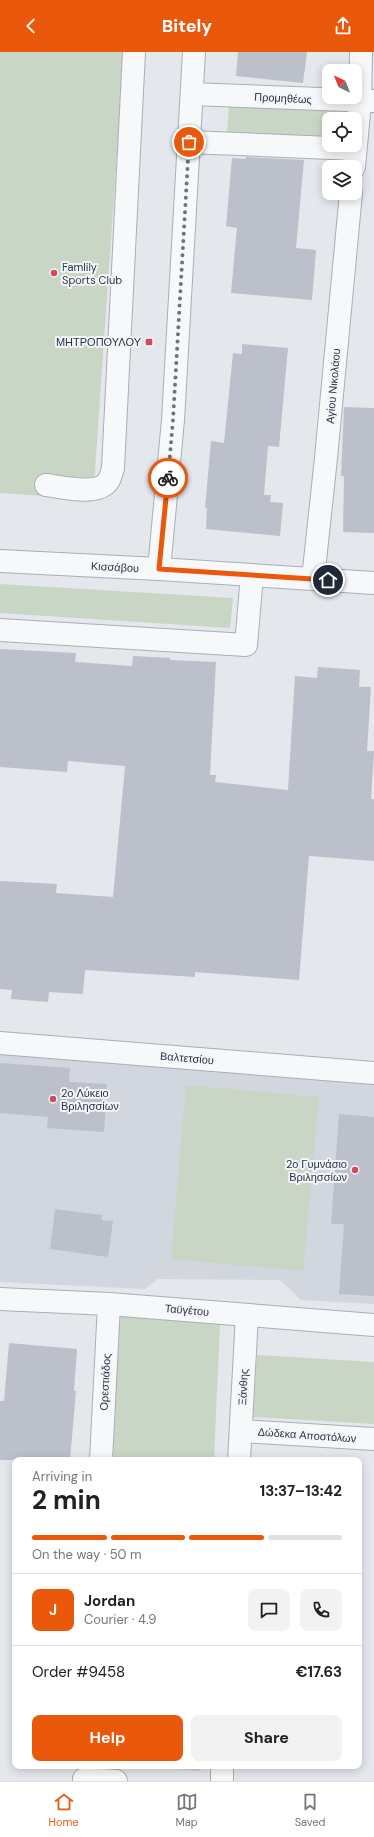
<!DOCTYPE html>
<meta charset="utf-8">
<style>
body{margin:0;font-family:"DM Sans",sans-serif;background:#f2f2f2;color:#222;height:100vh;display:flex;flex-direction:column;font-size:15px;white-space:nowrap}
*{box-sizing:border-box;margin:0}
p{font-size:13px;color:#767676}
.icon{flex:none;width:22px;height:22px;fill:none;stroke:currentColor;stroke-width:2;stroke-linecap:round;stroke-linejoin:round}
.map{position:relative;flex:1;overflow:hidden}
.side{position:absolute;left:12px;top:1405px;width:350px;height:312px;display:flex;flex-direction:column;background:#fff;border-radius:8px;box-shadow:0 2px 10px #0003}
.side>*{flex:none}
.needle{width:26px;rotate:317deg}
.fabs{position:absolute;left:322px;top:12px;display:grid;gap:8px}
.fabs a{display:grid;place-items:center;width:40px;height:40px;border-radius:8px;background:#fff;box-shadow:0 2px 10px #0003;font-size:20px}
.pin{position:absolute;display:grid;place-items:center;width:34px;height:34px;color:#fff;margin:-17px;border:2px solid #fff;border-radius:50%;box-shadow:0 1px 4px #0007}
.courier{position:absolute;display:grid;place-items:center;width:40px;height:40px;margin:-20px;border:3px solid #ea580c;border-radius:50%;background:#fff;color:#222;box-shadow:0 1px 5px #0007}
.head em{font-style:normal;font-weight:700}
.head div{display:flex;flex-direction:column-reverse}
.head{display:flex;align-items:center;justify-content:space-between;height:68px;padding:0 20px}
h1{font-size:26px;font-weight:700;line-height:30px}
.bar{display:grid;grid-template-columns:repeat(4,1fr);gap:6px 4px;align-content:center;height:48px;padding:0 20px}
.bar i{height:5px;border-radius:3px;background:#e0e0e0}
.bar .current{background:#ea580c}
.bar p{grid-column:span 4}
.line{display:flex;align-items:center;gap:10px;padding:0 20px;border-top:1px solid #e0e0e0}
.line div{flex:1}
.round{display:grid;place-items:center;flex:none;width:42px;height:42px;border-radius:8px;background:#f2f2f2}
.cta{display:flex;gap:8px;margin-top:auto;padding:8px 20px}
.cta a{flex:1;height:46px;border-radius:8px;background:#ea580c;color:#fff;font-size:16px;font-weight:700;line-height:46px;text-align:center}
.cta a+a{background:#f2f2f2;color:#222}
header{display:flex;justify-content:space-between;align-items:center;height:52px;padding:0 20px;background:#ea580c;color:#fff;font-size:18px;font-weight:700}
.tab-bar{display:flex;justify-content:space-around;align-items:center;height:56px;border-top:1px solid #e0e0e0;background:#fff;font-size:11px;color:#767676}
.tab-bar a{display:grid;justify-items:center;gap:2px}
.tab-bar .current{color:#ea580c}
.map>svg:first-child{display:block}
</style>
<header><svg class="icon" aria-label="back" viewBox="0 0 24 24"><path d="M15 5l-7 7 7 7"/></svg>Bitely<svg class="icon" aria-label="share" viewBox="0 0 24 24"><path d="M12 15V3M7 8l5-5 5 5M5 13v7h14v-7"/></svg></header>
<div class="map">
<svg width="374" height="1729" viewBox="0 0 374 1729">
<rect width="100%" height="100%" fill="#e4e7ec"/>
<!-- built -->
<path fill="#d2d6de" d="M0,1001L374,1031V1252L301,1248L280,1228L158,1227L145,1237L0,1230Z"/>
<!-- green -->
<path fill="#c9d6c5" d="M0,0H124L93,447L0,441Z
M229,54L336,59L335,67H329V88L227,83Z
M0,532L233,546L230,576L0,561Z
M186,1033L319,1045L303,1219L171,1207Z
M119,1263L220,1272L214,1408H112Z
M257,1303L374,1310V1372L253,1365Z
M137,1714H201L200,1719Z"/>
<!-- building -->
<path fill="#bbc0ca" d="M238,0H307L303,31L236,24Z
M246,105L304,108L296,196L316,198L312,248L231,241L237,176L226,174L232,106L246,107Z
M242,292L288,296L279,395L268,394L264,443H271L270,450L283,451L280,484L206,477L207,456H205L211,389L224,391L233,301L242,302Z
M344,355L374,356V481L343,480L344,424H341Z
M0,597L76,601L75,610L132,614L133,604L170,606V608L216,610L210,723H216L215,730L288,738L295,624L317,626L318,615L360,618L359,635H371L367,699H374L371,747H374V809L309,804L299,928L195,920V925L85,918L83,942L49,940L48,950L11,947L12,938L0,937V829L57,832L56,841L113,845L125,714L68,709L67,720L0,715Z
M0,1011L70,1016L69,1030L107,1032L104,1080L47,1076L48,1065L0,1061Z
M339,1062L374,1065V1244L339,1242L344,1172H331Z
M55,1157L102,1163V1168L113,1169L108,1205L50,1197Z
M9,1291L77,1297L74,1339H76L70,1408H0V1349H4Z"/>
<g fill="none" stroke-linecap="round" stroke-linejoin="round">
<!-- minor casing -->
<g stroke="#a9aeb7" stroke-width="24">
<path id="minor" d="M192,42L374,49
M189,90L355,97
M354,115L360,50L361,0
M46,433C63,435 99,445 109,428C111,424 112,419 113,416L134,0
M0,509L159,517L374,531
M159,517L173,368L194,0
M313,527L326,406L351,141
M0,578L246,593L252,523
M0,991L374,1021
M0,1247L109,1252L374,1273
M241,1379L374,1387
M101,1408L109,1252
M239,1408L247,1263
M84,1727L116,1729
M222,1729V1714"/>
</g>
<!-- minor -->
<use href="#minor" stroke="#f7f8fa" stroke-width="22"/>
</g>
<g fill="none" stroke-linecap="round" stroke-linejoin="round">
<!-- done -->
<path stroke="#6c737f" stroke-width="4" stroke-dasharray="0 7.2" d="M168,426L173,368L189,90"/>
<!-- route -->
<path stroke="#ea580c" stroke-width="5" d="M168,426L159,517L328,528"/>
</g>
<!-- markers -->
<g fill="#d1495b" stroke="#f4f6f9" stroke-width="1.5">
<circle cx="54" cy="221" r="4"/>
<rect x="145" y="286" width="8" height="8" rx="2"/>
<circle cx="53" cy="1047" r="4"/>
<circle cx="355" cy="1118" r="4"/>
</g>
<g text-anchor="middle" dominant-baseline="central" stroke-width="4" stroke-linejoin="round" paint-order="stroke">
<!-- street labels -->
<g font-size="11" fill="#2b3445" stroke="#f4f6f9">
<text transform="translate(283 46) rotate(3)">Προμηθέως</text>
<text transform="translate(333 334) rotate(-85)">Αγίου Νικολάου</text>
<text transform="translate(115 515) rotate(3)">Κισσάβου</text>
<text transform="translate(187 1006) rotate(5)">Βαλτετσίου</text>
<text transform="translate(187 1258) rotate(5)">Ταϋγέτου</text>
<text transform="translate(105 1330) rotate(-87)">Ορεστιάδος</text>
<text transform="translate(243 1335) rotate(-87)">Ξάνθης</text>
<text transform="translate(307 1383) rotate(4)">Δώδεκα Αποστόλων</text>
</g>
<!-- poi labels -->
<g font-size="11" fill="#2b3445" stroke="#f4f6f9" text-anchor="start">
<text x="62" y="215">Famlily<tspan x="62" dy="13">Sports Club</tspan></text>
<text x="141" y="290" text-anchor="end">ΜΗΤΡΟΠΟΥΛΟΥ</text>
<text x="61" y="1041">2ο Λύκειο<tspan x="61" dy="13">Βριλησσίων</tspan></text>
<text x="347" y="1112" text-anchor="end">2ο Γυμνάσιο<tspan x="347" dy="13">Βριλησσίων</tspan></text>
</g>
</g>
</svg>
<div class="fabs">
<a><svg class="needle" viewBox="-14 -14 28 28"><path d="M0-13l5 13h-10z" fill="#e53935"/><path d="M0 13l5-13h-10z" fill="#767676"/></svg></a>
<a><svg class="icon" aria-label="locate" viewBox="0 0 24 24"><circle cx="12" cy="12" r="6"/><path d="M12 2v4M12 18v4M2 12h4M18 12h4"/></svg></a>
<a><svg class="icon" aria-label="layers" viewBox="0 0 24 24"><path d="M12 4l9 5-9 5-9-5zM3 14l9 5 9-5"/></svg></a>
</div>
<div class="pin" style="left:189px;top:90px;background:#ea580c"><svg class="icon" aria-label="bag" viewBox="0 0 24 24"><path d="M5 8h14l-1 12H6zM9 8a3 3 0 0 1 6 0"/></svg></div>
<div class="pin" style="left:328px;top:528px;background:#1f2937"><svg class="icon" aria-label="home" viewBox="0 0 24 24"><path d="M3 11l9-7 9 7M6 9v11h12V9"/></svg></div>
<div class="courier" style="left:168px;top:426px"><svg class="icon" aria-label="bike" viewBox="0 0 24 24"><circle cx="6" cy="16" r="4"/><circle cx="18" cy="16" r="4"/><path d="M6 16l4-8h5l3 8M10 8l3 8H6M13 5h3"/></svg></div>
<section class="side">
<div class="head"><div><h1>2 min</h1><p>Arriving in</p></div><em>13:37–13:42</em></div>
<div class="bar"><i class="current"></i><i class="current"></i><i class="current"></i><i></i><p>On the way · 50 m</p></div>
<div class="line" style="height:72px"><b class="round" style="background:#ea580c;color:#fff">J</b><div><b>Jordan</b><p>Courier · 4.9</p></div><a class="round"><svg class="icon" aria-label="chat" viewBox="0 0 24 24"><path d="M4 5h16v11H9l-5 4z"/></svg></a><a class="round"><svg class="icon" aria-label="phone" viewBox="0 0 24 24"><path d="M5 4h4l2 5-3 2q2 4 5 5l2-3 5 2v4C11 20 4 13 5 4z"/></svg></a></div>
<div class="line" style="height:52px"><div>Order #9458</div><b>€17.63</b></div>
<div class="cta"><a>Help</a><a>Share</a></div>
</section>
</div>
<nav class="tab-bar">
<a class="current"><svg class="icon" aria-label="home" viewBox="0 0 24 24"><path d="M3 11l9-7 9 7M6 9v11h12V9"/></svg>Home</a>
<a><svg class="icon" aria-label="map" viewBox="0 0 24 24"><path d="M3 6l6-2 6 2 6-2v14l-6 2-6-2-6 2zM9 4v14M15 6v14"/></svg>Map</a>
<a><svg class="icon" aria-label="saved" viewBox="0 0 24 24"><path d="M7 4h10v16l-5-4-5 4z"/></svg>Saved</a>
</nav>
